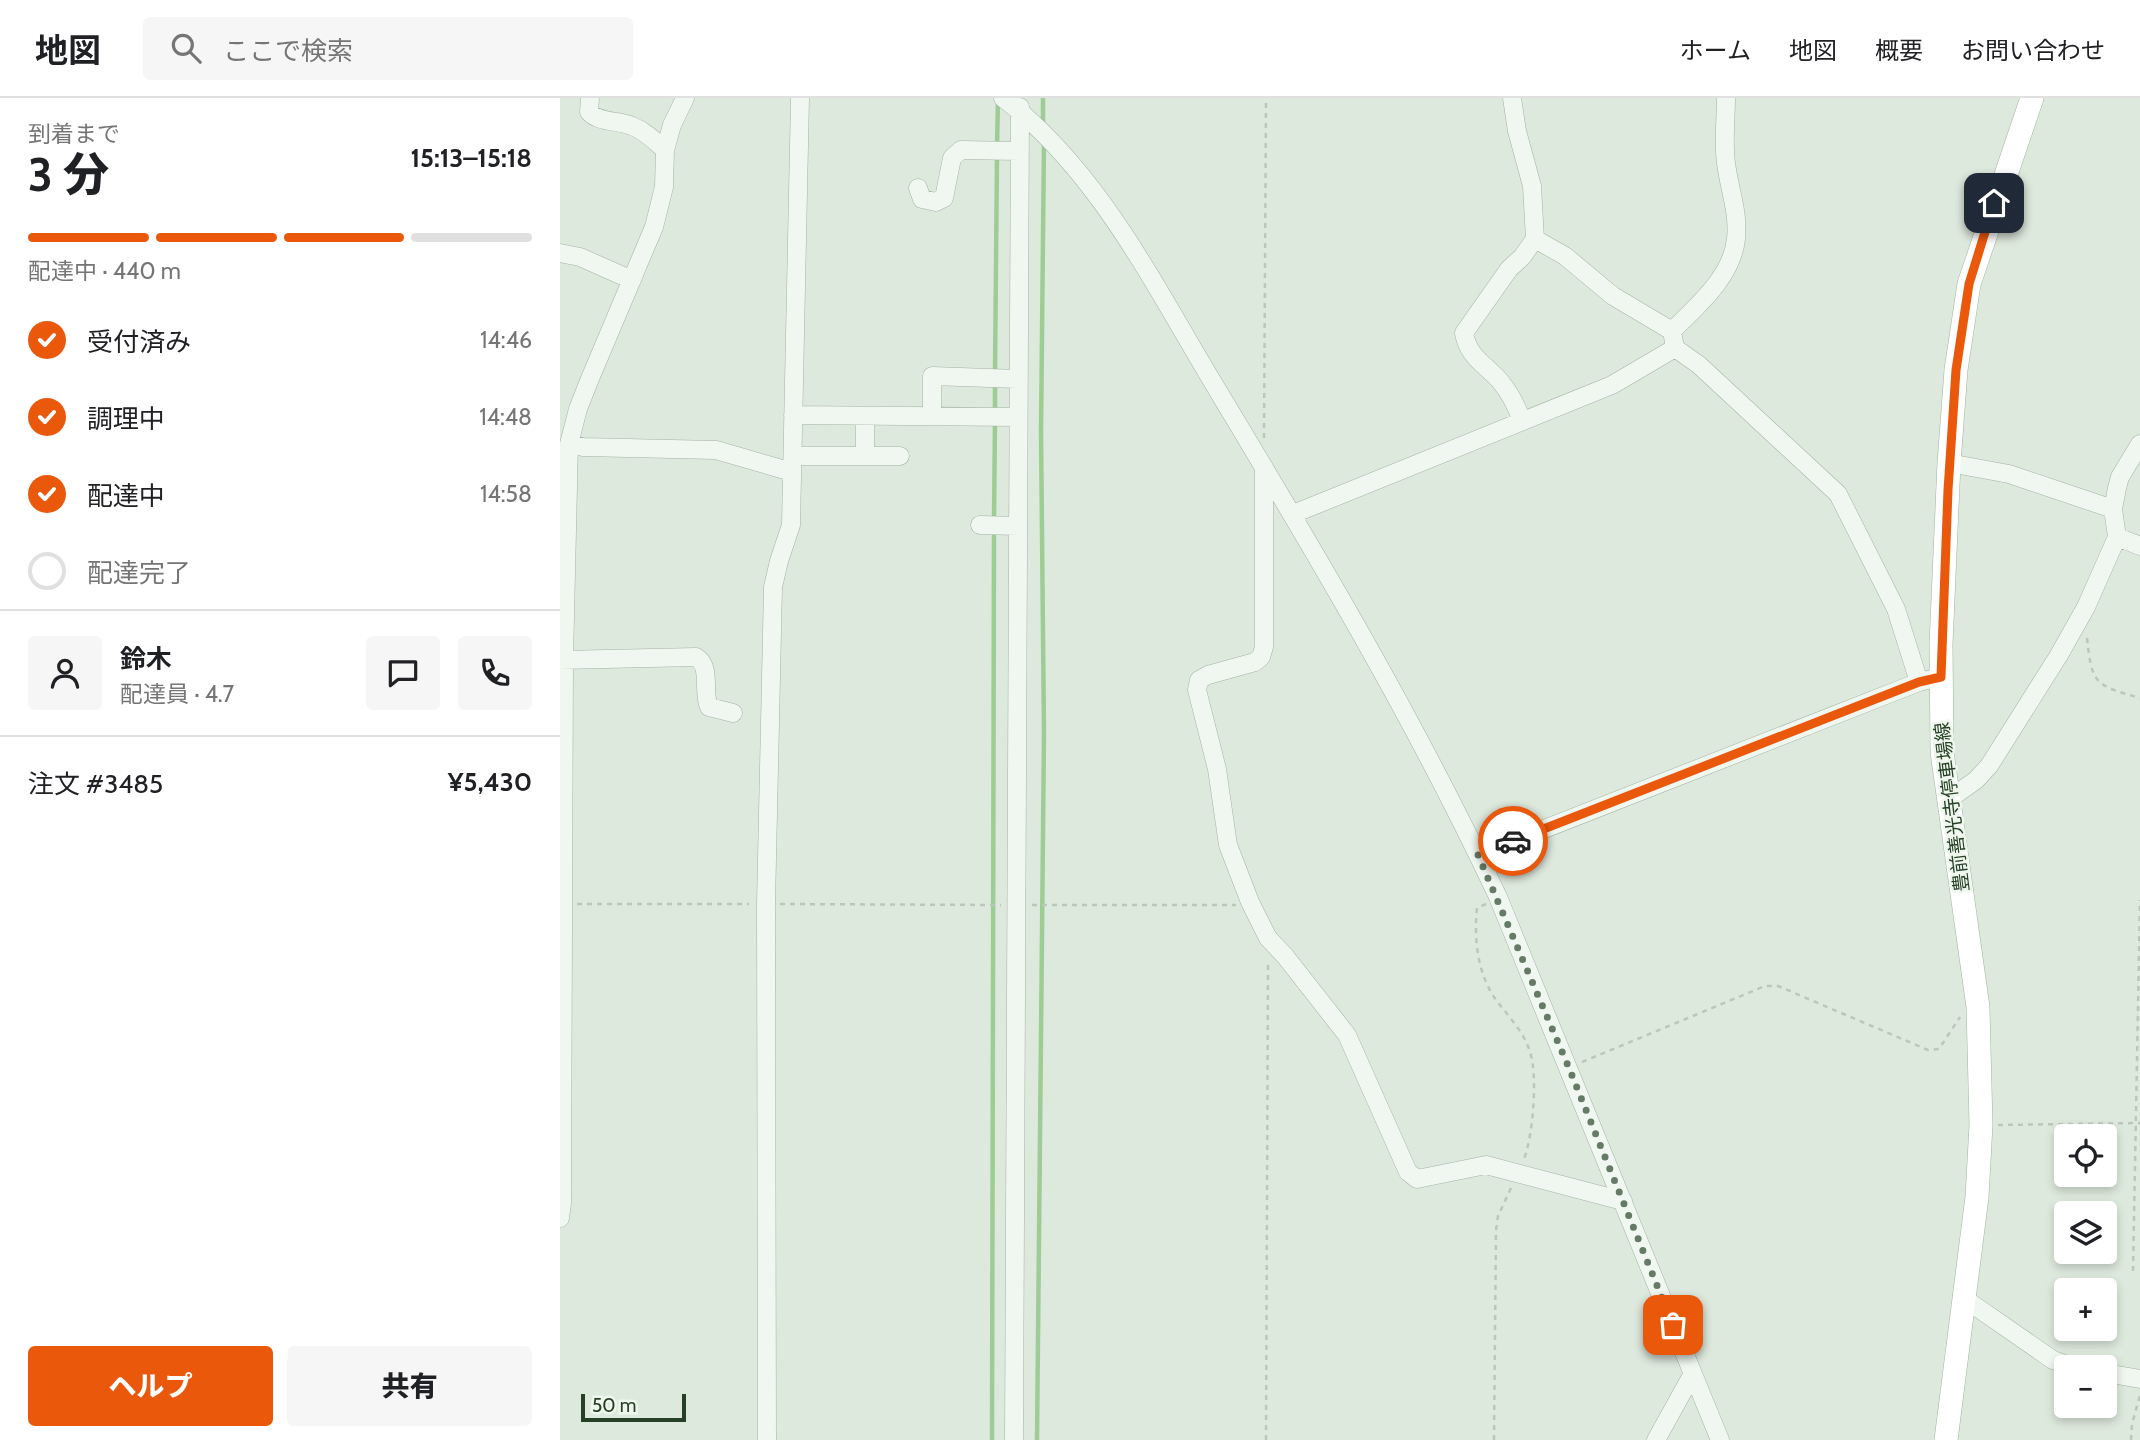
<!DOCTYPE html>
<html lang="ja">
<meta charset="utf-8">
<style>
body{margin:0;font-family:Cabin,"Noto Sans JP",sans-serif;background:#f6f6f6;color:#202124;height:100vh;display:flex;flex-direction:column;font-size:26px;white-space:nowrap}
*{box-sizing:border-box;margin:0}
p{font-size:23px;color:#757577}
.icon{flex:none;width:38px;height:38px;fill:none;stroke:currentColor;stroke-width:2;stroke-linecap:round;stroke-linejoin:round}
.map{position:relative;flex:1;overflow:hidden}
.drawer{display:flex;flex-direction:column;background:#fff;width:560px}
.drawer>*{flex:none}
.fabs{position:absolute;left:1494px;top:1026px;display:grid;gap:14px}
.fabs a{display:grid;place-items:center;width:63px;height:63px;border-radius:7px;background:#fff;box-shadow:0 4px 10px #0003;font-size:35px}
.scale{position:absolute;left:21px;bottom:18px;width:105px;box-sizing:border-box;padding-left:7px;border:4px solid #264025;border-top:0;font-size:19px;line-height:24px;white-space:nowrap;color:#264025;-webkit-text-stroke:5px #eef6ed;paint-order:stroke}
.pin{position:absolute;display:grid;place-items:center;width:60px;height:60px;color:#fff;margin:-30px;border-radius:14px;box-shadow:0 4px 10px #0006}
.courier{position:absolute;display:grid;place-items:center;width:70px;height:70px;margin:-35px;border:5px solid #ea580c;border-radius:50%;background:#fff;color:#222;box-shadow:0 2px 9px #0007}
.head em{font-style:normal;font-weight:800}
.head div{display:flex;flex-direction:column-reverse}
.head{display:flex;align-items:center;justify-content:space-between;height:119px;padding:0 28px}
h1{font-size:46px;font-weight:800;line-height:52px}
.bar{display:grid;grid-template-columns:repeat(4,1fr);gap:10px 7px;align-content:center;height:84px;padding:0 28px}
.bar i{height:9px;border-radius:5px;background:#e0e0e0}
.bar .current{background:#ea580c}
.bar p{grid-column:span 4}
.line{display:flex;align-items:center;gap:18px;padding:0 28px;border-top:2px solid #e0e0e0}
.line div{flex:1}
.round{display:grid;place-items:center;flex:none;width:74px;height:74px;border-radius:7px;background:#f6f6f6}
ol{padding:0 28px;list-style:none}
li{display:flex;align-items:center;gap:21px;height:77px}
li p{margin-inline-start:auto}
li .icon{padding:7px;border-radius:50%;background:#ea580c;color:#fff;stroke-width:4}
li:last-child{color:#757577}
li i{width:38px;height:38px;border:4px solid #e0e0e0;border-radius:50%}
.primary-button{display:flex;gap:14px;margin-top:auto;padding:14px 28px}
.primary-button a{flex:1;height:80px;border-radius:7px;background:#ea580c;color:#fff;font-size:28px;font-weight:800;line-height:80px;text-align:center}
.primary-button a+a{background:#f6f6f6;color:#202124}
header{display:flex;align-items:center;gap:42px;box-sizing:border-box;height:98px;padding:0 35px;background:#fff;border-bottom:2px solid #e0e0e0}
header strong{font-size:33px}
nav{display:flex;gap:38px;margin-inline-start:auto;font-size:24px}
.search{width:490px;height:63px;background:#f6f6f6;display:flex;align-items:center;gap:18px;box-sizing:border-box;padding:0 24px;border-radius:7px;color:#757577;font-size:26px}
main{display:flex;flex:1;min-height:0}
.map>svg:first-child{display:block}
</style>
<header>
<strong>地図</strong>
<div class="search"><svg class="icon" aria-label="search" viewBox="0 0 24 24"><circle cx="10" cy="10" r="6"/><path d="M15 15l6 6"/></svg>ここで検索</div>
<nav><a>ホーム</a><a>地図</a><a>概要</a><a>お問い合わせ</a></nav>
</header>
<main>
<section class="drawer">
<div class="head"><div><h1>3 分</h1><p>到着まで</p></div><em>15:13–15:18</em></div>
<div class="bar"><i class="current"></i><i class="current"></i><i class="current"></i><i></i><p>配達中 · 440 m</p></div>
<ol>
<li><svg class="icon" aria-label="check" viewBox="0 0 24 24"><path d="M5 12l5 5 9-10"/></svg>受付済み<p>14:46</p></li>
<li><svg class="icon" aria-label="check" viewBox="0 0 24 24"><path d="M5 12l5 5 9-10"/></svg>調理中<p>14:48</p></li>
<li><svg class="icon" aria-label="check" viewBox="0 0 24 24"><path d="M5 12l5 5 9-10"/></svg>配達中<p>14:58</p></li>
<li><i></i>配達完了</li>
</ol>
<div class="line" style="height:126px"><a class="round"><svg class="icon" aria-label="person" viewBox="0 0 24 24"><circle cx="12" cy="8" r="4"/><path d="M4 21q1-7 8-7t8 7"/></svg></a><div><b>鈴木</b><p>配達員 · 4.7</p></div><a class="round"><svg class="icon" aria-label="chat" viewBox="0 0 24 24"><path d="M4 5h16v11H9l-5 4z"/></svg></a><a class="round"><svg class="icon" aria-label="phone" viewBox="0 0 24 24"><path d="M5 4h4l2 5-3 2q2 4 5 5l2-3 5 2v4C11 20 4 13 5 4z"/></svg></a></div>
<div class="line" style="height:91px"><div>注文 #3485</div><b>¥5,430</b></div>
<div class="primary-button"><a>ヘルプ</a><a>共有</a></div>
</section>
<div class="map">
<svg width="1580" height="1342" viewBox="0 0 1580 1342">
<rect width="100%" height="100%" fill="#dee9dd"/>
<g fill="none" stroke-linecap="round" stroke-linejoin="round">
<!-- stream -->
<path stroke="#9dcc95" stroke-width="4.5" d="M483,0V27
M437,48L438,1
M435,276L437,57
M435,314V284
M434,423L435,323
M432,1342L434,431
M477,1342L484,635L481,334L484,43"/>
<!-- minor casing -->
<g stroke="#a3b3a2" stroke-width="19">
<path id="minor" d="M30,0L29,14C39,25 58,22 72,28C85,33 95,43 105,52
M443,0C540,74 596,191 658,293C758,459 856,624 938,799L1160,1342
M952,0L957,33L972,88L975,141L962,159L949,171L904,235C908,259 925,266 940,283C950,295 957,309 962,323
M358,90L362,101L376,104L384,100L392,60L401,52L460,53
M975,141L1005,158L1053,198L1112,233
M0,155L20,159L72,182
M1112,233L1115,250L1139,267L1278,396L1336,511L1359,584
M1112,233C1137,208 1172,179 1176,141C1179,115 1169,90 1166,65C1163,44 1166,21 1166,0
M233,317L458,319
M305,318V358
M372,318V278L458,281
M9,346L23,349L156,352L232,374
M233,358H340
M1389,365L1449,376L1553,411
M704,369V549L701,559L695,564L648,577L639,582L637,592L657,671L668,747L690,804L708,840L725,858L787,937L848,1074L857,1081L926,1067L1063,1103
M733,416L1052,287L1115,250
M420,427L458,428
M1557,439L1580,448
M0,562L136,559C152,568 142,593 149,609L173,615
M1388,702L1416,682L1429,668L1499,557L1526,509L1557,439L1553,411L1557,390L1560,379L1580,346
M918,757L1359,584L1381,579
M0,1120L2,1105L4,562L9,346L18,311L29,283L94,129L104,89L105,52L112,27L125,0
M1405,1201L1493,1262L1513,1269
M1545,1275L1580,1281
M207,1342L206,806L213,489L219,463L231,427L240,0
M454,1342L460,9
M1096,1342L1132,1277"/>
</g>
<!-- major casing -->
<g stroke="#9db59c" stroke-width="24">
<path id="major" d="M1386,1342L1417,1099L1421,1027L1418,909L1382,654L1381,546L1389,365L1396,272L1409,186L1472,0"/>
</g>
<!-- path -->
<path stroke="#bbc7bb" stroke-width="2.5" stroke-dasharray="5 5" stroke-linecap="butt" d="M704,340L706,0
M1527,540C1532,587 1535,587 1580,600
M17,806H189
M220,806L441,807
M926,806L917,810C914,840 917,873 934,899C946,916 964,933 970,954C978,977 973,1038 964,1061
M472,807H676
M1022,964L1205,888H1218L1368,952L1379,951L1400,919
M1438,1027L1580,1025
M1573,1173L1580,802
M706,1342L708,862
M934,1342L936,1132L938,1118L951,1090
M1571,1342L1572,1326L1580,1297"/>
<!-- minor -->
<use href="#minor" stroke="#f0f6f0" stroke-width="18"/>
<!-- major -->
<use href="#major" stroke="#fff" stroke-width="23"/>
</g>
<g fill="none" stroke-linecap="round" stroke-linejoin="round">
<!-- done -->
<path stroke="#667b65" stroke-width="7" stroke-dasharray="0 12.6" d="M953,743L918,757L1009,970L1113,1227"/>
<!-- route -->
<path stroke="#ea580c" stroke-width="9" d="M953,743L1359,584L1381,579L1388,392L1396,272L1409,186L1434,105"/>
</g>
<g text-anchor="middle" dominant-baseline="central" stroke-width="5" stroke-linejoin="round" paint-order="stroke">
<!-- street labels -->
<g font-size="19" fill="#264025" stroke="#eef6ed">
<text transform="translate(1392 709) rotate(-97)">豊前善光寺停車場線</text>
</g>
</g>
</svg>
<div class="fabs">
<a><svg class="icon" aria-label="locate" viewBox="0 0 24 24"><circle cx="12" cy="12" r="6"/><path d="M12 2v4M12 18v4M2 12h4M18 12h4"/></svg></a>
<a><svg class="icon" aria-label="layers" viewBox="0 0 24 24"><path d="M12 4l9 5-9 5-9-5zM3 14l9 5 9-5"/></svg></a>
<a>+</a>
<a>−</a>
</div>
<div class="scale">50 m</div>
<div class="pin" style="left:1113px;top:1227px;background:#ea580c"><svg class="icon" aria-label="bag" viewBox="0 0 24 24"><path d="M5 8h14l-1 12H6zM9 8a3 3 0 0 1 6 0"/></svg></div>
<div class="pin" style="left:1434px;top:105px;background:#1f2937"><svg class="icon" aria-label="home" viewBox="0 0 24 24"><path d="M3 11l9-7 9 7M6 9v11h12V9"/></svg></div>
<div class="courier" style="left:953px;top:743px"><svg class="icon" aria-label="car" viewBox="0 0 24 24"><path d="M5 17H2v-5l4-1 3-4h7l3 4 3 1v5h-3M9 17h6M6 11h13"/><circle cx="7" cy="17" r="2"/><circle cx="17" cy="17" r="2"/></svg></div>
</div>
</main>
